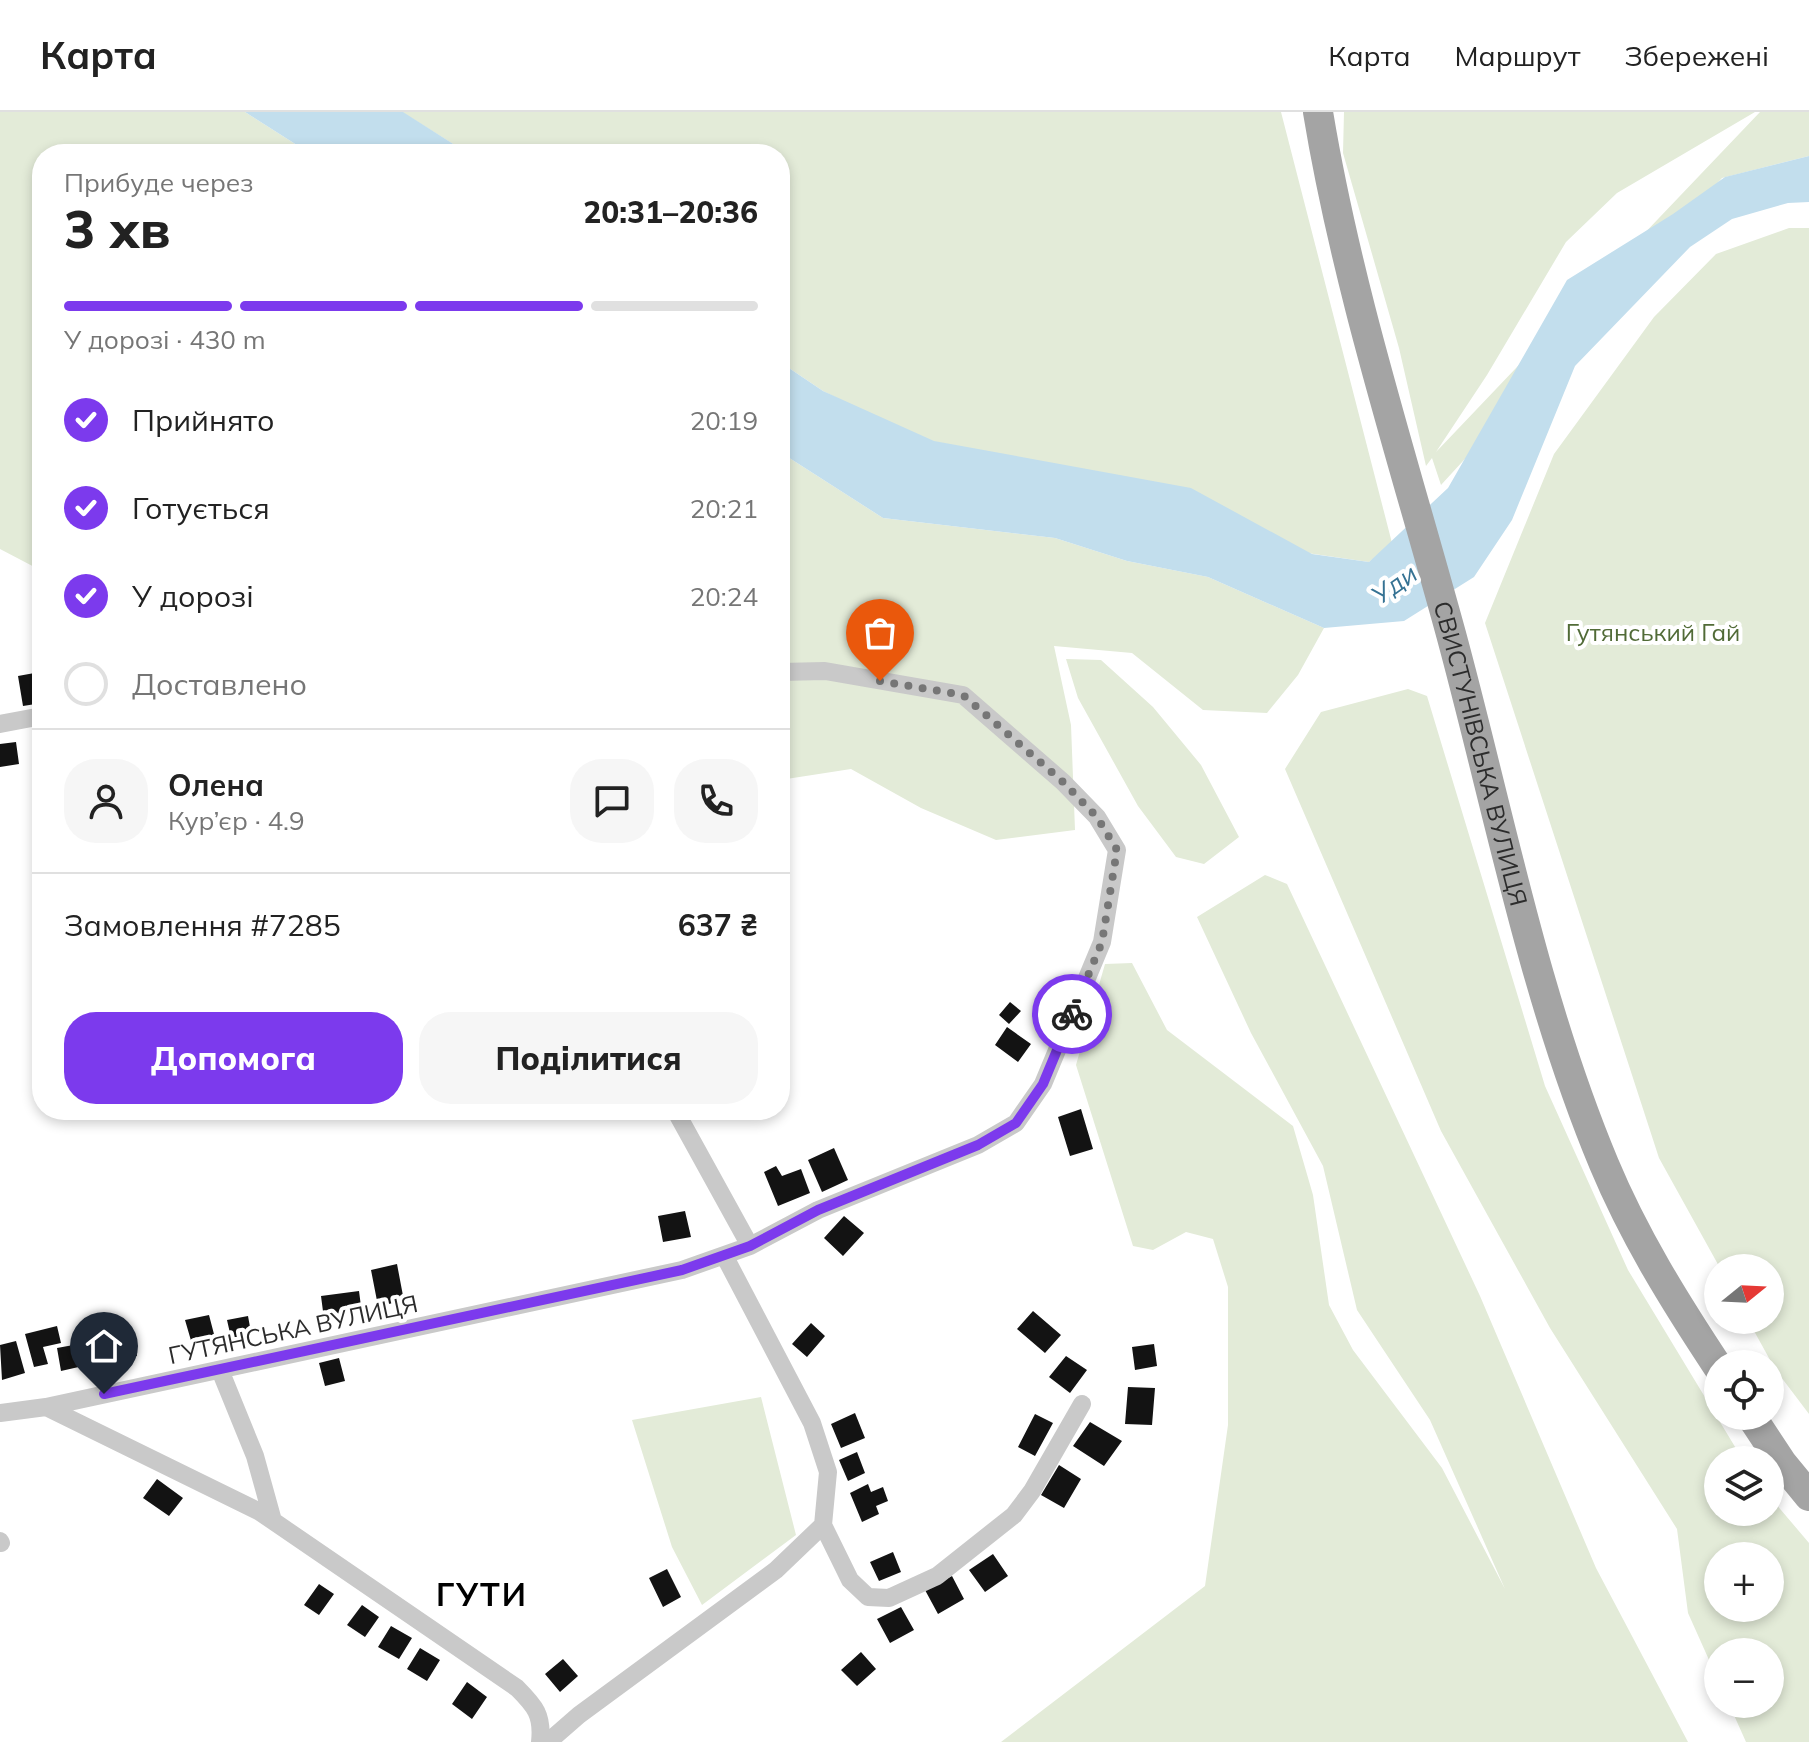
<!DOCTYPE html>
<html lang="uk">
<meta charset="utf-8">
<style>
body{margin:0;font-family:Mulish,sans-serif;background:#f6f6f6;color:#222;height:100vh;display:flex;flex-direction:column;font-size:30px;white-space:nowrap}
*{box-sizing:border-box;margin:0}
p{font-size:26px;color:#767676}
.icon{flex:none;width:44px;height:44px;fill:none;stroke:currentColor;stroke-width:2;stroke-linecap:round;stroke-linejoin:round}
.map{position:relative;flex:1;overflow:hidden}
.details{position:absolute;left:32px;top:32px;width:758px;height:976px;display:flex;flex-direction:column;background:#fff;border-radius:32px;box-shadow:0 4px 12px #0003}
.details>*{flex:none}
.needle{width:52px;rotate:72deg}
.buttons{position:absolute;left:1704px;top:1142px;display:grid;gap:16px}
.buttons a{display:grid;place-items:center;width:80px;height:80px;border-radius:50%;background:#fff;box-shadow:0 4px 12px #0003;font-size:40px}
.pin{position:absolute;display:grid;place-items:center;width:68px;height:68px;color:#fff;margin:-82px -34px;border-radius:50% 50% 50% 0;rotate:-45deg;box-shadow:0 0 8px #0007}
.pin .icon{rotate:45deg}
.courier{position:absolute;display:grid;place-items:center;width:80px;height:80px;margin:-40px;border:6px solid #7c3aed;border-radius:50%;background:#fff;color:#222;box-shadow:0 2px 10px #0007}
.head em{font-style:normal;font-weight:800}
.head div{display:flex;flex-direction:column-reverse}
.head{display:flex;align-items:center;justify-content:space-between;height:136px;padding:0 32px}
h1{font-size:52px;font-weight:800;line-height:60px}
.bar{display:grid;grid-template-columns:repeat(4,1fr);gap:12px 8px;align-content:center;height:96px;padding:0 32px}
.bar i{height:10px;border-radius:6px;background:#e0e0e0}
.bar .on{background:#7c3aed}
.bar p{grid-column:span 4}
.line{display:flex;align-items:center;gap:20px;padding:0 32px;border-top:2px solid #e0e0e0}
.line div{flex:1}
.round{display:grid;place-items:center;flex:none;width:84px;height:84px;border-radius:32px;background:#f6f6f6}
ol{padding:0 32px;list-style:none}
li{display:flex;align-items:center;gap:24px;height:88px}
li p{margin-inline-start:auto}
li .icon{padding:8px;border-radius:50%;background:#7c3aed;color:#fff;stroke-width:4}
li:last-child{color:#767676}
li i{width:44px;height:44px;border:4px solid #e0e0e0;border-radius:50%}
.action{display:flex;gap:16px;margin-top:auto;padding:16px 32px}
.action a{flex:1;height:92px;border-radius:32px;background:#7c3aed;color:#fff;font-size:32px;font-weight:800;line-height:92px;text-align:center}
.action a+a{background:#f6f6f6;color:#222}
header{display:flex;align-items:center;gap:48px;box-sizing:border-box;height:112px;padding:0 40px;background:#fff;border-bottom:2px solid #e0e0e0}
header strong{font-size:38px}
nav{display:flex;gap:44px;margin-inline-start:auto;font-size:28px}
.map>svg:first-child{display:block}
</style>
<header>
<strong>Карта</strong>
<nav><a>Карта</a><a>Маршрут</a><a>Збережені</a></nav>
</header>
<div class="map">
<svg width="1809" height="1630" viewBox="0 0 1809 1630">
<rect width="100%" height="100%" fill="#fff"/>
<!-- green -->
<path fill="#e3ebd8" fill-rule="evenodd" d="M0,0H245L311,42H42V459L0,437Z
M402,0H1281L1392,431L1369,450L1307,441L932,335L823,279L780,250V42H508L493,33L504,42H469Z
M1344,0H1755L1617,81L1566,130L1487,263L1436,340L1760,0H1809V44L1722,66L1441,373L1432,346L1426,354L1399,236L1343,41Z
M1789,116H1809V1302L1775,1257L1748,1208H1770V1156H1720L1659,1046L1485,511L1554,342L1654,205L1716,142Z
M780,340L883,406L1055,426L1127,449L1208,465L1324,516L1298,563L1267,601L1203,598L1132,541L1054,534L1071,613L1075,718L996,728L921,696L851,657L780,668Z
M1066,547L1101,548L1153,595L1201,653L1239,725L1204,752L1176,745L1138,694L1078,586Z
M1408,577L1427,584L1545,974L1628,1158L1743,1348H1718V1400H1770V1385L1809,1431V1630H1746L1729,1592H1770V1540H1718V1568L1688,1501L1677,1417L1550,1216L1441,1019L1285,657L1321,600ZM1718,1444H1770V1496H1718Z
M1265,763L1287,772L1480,1184L1596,1456L1688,1630H1001L1205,1474L1228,1313V1175L1213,1127L1186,1120L1153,1138L1133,1134L1076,953L1105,852L1132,851L1167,918L1293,1014L1313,1083L1329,1193L1353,1238L1442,1356L1505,1477L1430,1308L1357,1198L1323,1054L1251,921L1197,805Z
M761,1285L796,1423L702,1493L672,1435L632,1308Z"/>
<!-- water -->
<path fill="#c2deed" d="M245,0H403L469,42H311Z
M1809,44V90L1788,91L1732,107L1690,135L1575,254L1512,408L1474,465L1404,509L1324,516L1208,465L1127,449L1055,426L883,406L780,340V250L823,279L934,329L1191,376L1312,442L1369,450L1448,376L1567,168L1673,102L1725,65Z"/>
<!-- building -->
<path fill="#131313" d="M40,560L42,591L23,594L18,564Z
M16,630L19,652L0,655V632Z
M1010,890L1021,899L1009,912L999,903Z
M1007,915L1031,932L1018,950L995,933Z
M1081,997L1093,1037L1070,1044L1058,1005Z
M834,1036L848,1068L822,1080L808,1048Z
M776,1054L782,1064L801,1057L810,1081L778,1094L764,1060Z
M685,1099L691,1125L663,1130L658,1104Z
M844,1104L864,1121L843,1144L824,1126Z
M397,1152L404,1189L378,1194L371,1158Z
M359,1179L362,1202L324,1207L321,1184Z
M1033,1199L1061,1223L1045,1241L1017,1217Z
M209,1203L215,1226L192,1232L185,1208Z
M248,1204L252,1226L232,1230L227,1208Z
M811,1211L825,1224L807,1245L792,1232Z
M57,1214L61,1231L43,1235L48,1252L34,1255L25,1222Z
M132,1216L137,1244L111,1248L106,1221Z
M16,1229L25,1261L2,1268L0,1233Z
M79,1232L83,1254L61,1259L57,1236Z
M1154,1232L1157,1254L1135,1258L1132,1235Z
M1066,1244L1087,1258L1070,1281L1049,1265Z
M339,1246L345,1269L325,1274L319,1251Z
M1128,1275L1155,1276L1152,1313L1125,1312Z
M855,1301L865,1326L841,1336L831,1312Z
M1035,1302L1053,1311L1035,1344L1018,1335Z
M1090,1310L1122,1329L1104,1354L1073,1334Z
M857,1340L865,1361L848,1369L839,1348Z
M1059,1353L1081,1367L1064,1396L1041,1383Z
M157,1367L183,1386L169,1404L143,1386Z
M868,1372L871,1380L883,1375L888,1389L876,1394L879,1402L862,1410L850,1381Z
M893,1440L901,1460L879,1469L870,1450Z
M993,1442L1008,1464L985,1480L969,1458Z
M667,1457L681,1485L663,1495L649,1466Z
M952,1464L964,1487L938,1502L925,1478Z
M319,1472L334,1482L319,1503L304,1493Z
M362,1493L379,1505L365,1525L347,1513Z
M901,1495L914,1518L890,1531L877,1507Z
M391,1514L412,1526L399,1547L378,1535Z
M420,1536L440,1548L427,1569L407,1557Z
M861,1540L876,1557L857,1574L841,1558Z
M563,1547L578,1564L560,1580L545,1562Z
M467,1570L487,1585L472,1607L452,1592Z"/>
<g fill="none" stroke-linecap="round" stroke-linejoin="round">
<!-- street -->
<path stroke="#c9c9c9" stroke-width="18" d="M0,612L42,604
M675,998L750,1134
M220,1258L255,1344L273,1409
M0,1301L46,1295
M823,1413L850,1468L868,1485L889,1486L937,1464L1014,1403L1032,1379L1082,1292
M0,1429L1,1431
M540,1630C543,1603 535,1594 517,1576L260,1400L46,1295L682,1158L750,1134L818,1098L978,1033L1016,1011L1043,972L1102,830L1117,738L1097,705L1063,670L963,583L825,559L780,560
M548,1630L579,1603L776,1458L823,1413L828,1360L812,1311L725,1145"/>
<!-- primary -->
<g stroke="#a4a4a4" stroke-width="30">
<path id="s1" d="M1318,0C1347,176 1404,350 1451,522C1499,699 1533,882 1604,1052C1634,1124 1675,1190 1718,1255"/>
<path d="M1751,1304L1782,1351L1809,1384"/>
</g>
</g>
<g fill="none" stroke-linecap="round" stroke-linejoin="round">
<!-- done -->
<path stroke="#767676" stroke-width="8" stroke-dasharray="0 14.4" d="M880,569L963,583L1063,670L1097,705L1117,738L1102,830L1072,902"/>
<!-- route -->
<path stroke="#7c3aed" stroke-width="10" d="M104,1282L682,1158L750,1134L818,1098L978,1033L1016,1011L1043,972L1072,902"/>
</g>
<g text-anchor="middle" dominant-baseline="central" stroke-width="8" stroke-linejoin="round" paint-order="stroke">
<!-- park labels -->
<g font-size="24" fill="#516b37" stroke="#fff">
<text x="1653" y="520">Гутянський Гай</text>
</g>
<!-- street labels -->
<g font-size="24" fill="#2c2c2c" stroke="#fff">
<text stroke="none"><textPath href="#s1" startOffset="662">СВИСТУНІВСЬКА ВУЛИЦЯ</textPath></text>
<text transform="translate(293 1217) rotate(-12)">ГУТЯНСЬКА ВУЛИЦЯ</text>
</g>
<!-- water labels -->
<g font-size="26" font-style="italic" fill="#357293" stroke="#fff">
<text transform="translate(1394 472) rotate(-35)">Уди</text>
</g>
<!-- district labels -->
<g font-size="32" font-weight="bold" letter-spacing="2" fill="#000" stroke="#fff">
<text x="482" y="1482">ГУТИ</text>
</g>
</g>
</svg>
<div class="buttons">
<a><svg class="needle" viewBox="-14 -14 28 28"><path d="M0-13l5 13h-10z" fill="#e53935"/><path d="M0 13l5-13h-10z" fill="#767676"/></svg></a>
<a><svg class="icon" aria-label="locate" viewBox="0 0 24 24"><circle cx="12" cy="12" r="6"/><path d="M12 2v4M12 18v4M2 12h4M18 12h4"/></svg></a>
<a><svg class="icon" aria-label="layers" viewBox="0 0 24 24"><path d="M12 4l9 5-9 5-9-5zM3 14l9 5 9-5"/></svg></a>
<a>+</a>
<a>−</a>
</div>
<div class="pin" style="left:880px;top:569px;background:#ea580c"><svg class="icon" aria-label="bag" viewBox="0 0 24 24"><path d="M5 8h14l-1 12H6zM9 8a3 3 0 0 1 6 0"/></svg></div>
<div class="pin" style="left:104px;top:1282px;background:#1f2937"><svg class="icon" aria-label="home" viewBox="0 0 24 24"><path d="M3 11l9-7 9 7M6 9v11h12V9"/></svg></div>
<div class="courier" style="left:1072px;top:902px"><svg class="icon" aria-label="bike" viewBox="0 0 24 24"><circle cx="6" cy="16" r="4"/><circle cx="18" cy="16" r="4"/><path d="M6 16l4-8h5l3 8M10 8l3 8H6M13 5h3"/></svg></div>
<section class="details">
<div class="head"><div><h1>3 хв</h1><p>Прибуде через</p></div><em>20:31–20:36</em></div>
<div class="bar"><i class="on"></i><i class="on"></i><i class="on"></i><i></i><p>У дорозі · 430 m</p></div>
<ol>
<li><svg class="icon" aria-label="check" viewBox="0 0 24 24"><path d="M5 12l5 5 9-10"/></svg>Прийнято<p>20:19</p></li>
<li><svg class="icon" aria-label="check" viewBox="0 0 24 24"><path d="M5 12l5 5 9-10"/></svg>Готується<p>20:21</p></li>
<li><svg class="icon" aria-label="check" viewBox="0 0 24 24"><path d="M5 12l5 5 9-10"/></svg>У дорозі<p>20:24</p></li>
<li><i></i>Доставлено</li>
</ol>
<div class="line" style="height:144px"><a class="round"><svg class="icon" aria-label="person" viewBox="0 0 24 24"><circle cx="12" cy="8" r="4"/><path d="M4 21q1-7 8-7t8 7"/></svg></a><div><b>Олена</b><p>Кур’єр · 4.9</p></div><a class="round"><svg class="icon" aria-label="chat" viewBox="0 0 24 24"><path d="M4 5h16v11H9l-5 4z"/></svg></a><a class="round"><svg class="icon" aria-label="phone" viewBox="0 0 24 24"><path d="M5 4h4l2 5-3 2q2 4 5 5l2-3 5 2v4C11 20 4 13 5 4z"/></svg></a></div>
<div class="line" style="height:104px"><div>Замовлення #7285</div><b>637 ₴</b></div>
<div class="action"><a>Допомога</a><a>Поділитися</a></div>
</section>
</div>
